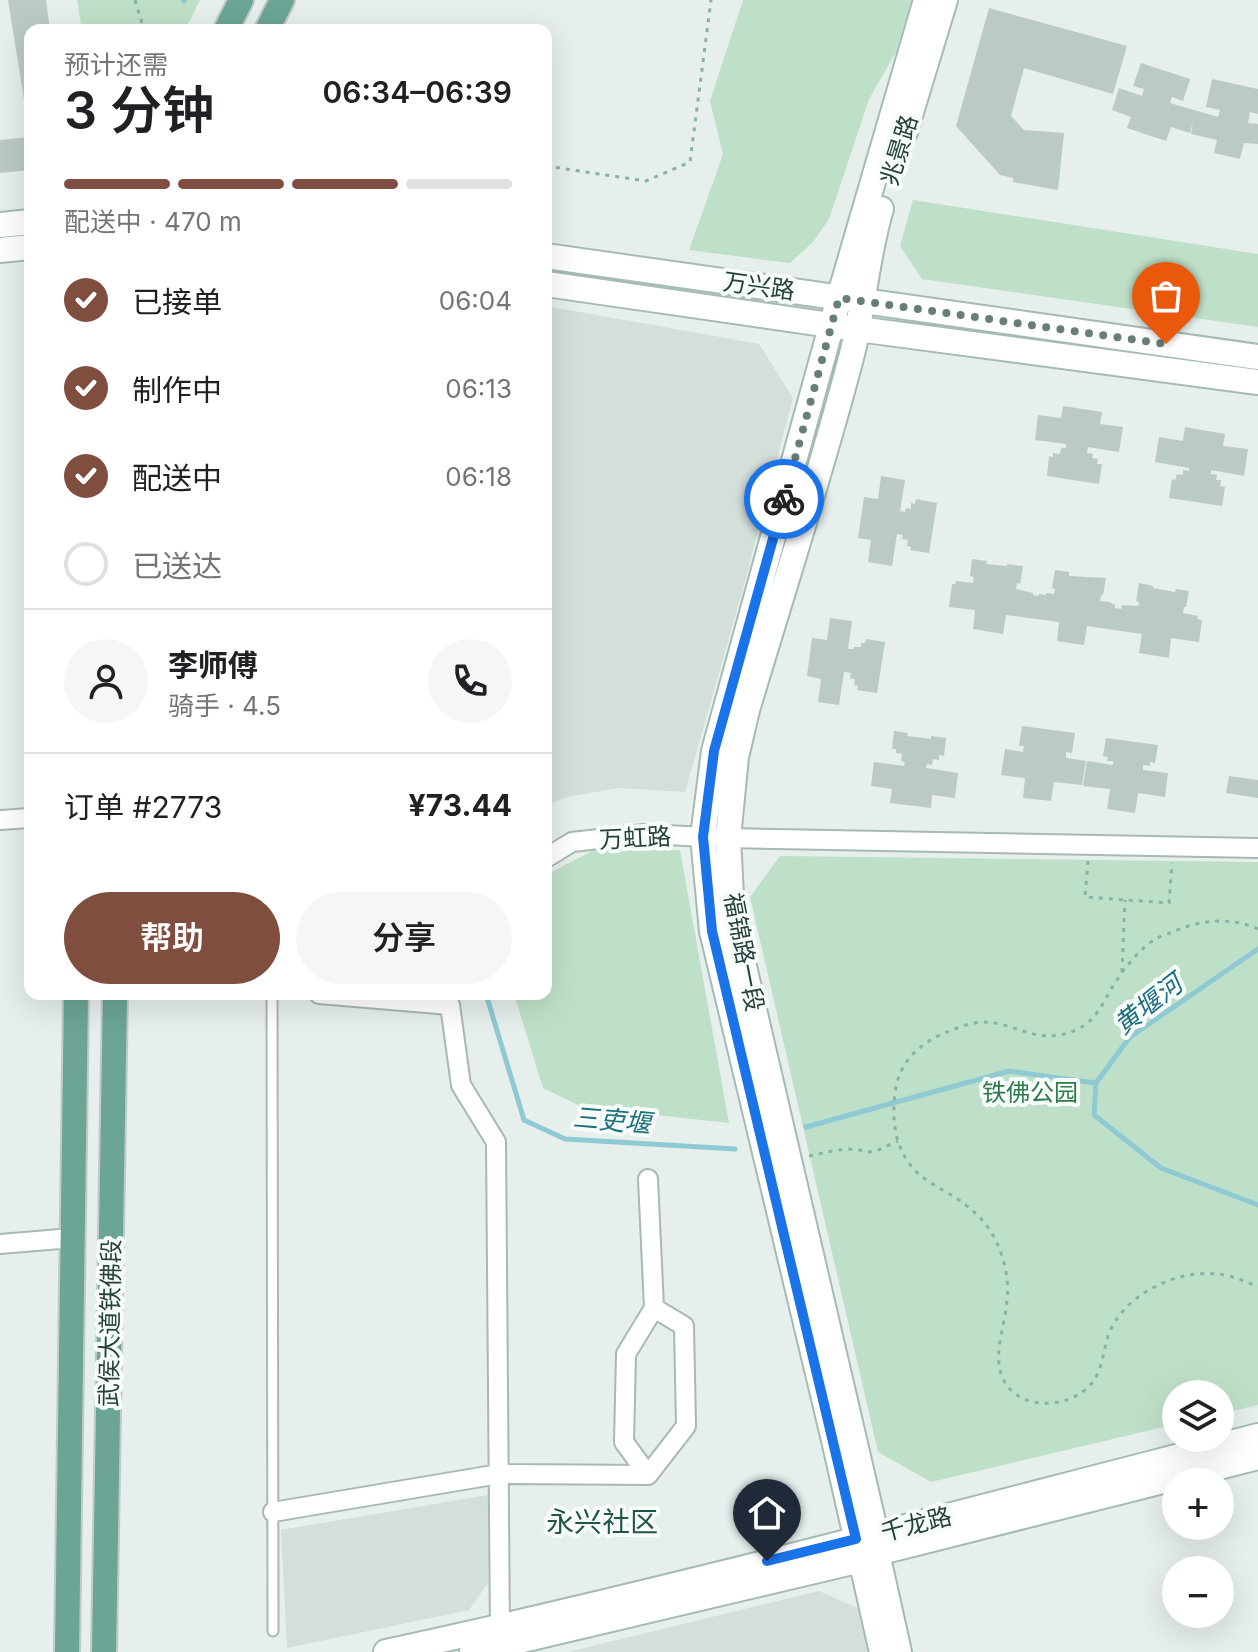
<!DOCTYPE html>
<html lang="zh">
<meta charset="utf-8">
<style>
body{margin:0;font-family:Inter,"Noto Sans SC",sans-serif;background:#f6f6f6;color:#202124;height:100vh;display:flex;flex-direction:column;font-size:30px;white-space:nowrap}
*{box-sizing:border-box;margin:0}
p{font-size:26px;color:#757577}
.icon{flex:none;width:44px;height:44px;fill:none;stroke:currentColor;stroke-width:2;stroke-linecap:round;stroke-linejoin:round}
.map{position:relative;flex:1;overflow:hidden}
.panel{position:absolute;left:24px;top:24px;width:528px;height:976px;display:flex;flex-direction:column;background:#fff;border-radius:16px;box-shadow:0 8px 32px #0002}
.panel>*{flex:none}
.tools{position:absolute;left:1162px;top:1380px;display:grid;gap:16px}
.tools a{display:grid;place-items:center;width:72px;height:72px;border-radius:50%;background:#fff;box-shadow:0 8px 32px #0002;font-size:40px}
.pin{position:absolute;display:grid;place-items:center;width:68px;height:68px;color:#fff;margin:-82px -34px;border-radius:50% 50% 50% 0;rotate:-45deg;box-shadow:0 0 8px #0007}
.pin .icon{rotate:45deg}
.courier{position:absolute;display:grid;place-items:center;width:80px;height:80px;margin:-40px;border:6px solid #1a73e8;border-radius:50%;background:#fff;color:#222;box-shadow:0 2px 10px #0007}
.overview em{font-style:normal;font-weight:600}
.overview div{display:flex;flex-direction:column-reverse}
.overview{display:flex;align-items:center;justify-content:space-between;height:136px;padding:0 40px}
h1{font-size:52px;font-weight:600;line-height:60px}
.bar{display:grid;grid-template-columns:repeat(4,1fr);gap:12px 8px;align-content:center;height:96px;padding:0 40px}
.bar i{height:10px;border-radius:6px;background:#e0e0e0}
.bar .active{background:#7f4e3f}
.bar p{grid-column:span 4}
.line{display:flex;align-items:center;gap:20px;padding:0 40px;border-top:2px solid #e0e0e0}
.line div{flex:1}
.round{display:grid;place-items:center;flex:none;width:84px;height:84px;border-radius:42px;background:#f6f6f6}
ol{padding:0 40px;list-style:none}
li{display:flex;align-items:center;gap:24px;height:88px}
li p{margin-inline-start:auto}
li .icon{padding:8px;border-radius:50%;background:#7f4e3f;color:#fff;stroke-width:4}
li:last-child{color:#757577}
li i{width:44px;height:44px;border:4px solid #e0e0e0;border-radius:50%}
.primary-button{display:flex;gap:16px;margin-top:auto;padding:16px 40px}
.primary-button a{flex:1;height:92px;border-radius:48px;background:#7f4e3f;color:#fff;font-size:32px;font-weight:600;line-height:92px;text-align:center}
.primary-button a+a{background:#f6f6f6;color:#202124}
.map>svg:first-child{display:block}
</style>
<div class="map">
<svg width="1258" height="1652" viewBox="0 0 1258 1652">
<rect width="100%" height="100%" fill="#e6efeb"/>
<!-- built -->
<path fill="#d4dfda" d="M546,306L759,344L793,398L743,589L685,792L618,788L567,797L546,806Z
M488,1495V1583L469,1610L287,1648L281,1530Z
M819,1591L858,1608L868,1652H568Z"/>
<!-- green -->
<path fill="#bfe0c8" d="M77,0H200L185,30H82Z
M743,0H912L895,54L869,99L829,219L813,242L790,263L689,250L723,154L710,101Z
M913,200L1258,254V327L922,279L900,246Z
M680,850L729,1123L582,1107L543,1088L514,994H546V875L592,851Z
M780,856L1258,862V1405L1220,1414V1394H1176V1424L931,1482L878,1452L750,897Z"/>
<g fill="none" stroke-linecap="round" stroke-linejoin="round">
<!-- stream -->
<path stroke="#8ec9d4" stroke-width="5" d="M184,0V1
M1258,949L1130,1037L1096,1083L1094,1115L1161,1168L1258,1205
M486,994L524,1120L565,1139L735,1149
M806,1127L1009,1071L1096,1083"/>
</g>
<!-- building -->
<path fill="#bbcac4" d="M8,0H46L50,30H30V105L25,106Z
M989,8L1127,46L1113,94L1024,68L1011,116L1024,130L1064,133L1058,190L1013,182V178L1000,175L956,126Z
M1141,63L1190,79L1183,101L1172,97L1170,103L1218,117L1220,110L1206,107L1212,79L1258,89V114L1250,112L1248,123L1258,124V144L1244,143L1240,159L1214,153L1217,140L1191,134L1193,122L1190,133L1171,127L1166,141L1127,128L1131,117L1112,110L1119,88L1142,96L1144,89L1133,86Z
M28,137L30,170L0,173V140Z
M1063,406L1102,412L1100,424L1123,427L1119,452L1088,447L1087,453L1093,454L1092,458L1098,459L1097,464H1102L1099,484L1047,476L1049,456L1053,457V453L1060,454L1061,448H1066V444L1035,440L1038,415L1061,418Z
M1185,427L1225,434L1223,446L1248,449L1244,476L1211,470V474L1217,475L1216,480H1221L1220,486L1225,487L1222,506L1169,498L1172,479L1175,480L1177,474L1183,475V470L1189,471V468L1155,462L1159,437L1183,441Z
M881,476L905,480L900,511L905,512L906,508L911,509V503L915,504L916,499L937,503L929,553L910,550L911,547L907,546L908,540L902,539L903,535L897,534L892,566L868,562L871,540L858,538L864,497L878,499Z
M972,559L987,561L986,564L1007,566V564L1023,566L1020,584L1017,583L1016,589L1033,593V595L1038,596L1039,594L1046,595V593L1054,594L1055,589L1052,588L1055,570L1069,572V576L1106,578L1103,595H1101L1100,601L1109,602L1115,605V608L1121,609L1122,605L1138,606L1139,602L1136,601L1139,583L1153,586V588L1175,592L1176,589L1189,591L1186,607H1184L1183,613L1198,616L1197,619L1202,620L1199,642L1171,638L1169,658L1139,653L1142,634L1087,626L1084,645L1057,641L1059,622L1006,615L1003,634L973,629L975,610L949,607L952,584H955L956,581L973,583L974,577L970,576Z
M830,618L852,621L848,649H854V647H861V643H865L866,639L885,642L877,693L857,690L858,686L854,685L855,679L850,678L851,673L844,672L839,705L818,702L821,679L807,676L812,638L827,640Z
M1022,726L1075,733L1072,753L1066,752V758L1086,761L1082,785L1054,782L1051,801L1023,798L1025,778L1001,775L1005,749L1023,752L1024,746H1019Z
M894,731L908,733L907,736L931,739V736L946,738L944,756L939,755V760L933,759L932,765L927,764L926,768L958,773L955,798L932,795L931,808L890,803L892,789L871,786L874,762L904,766L905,762L901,761L902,754L896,753V749H892Z
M1106,738L1158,745L1155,763L1150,762V766L1143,765V770L1168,773L1165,797L1138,793L1135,813L1107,809L1110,789L1083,786L1087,761L1113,765V761H1107L1108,757L1103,756Z
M1229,776L1258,780V798L1226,793Z"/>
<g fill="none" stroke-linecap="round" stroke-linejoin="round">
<!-- lane casing -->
<g stroke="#a8b8b2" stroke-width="13">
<path id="lane" d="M272,994L273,1631"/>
</g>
<!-- street casing -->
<g stroke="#a8b8b2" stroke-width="22">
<path id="street" d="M0,820L30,818
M546,858L572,842L644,834L728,838L1258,848
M319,994L450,1005L461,1085L496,1142L500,1636
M0,1244L72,1238
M648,1475L624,1442L626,1354L654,1308
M273,1512L499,1474L648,1475L686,1426L684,1326L654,1308L648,1179"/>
</g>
<!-- secondary casing -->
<g stroke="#a4bbb3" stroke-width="28">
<path id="secondary" d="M905,132L945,0
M881,209C866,258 864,309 851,358C820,476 782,593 747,710L736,757L728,838L732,915L876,1534L877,1553L899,1652
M0,225L30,222
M0,250L30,247
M546,256L1258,357
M546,284L858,329L1258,382
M386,1652C679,1589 968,1510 1258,1436
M472,1652L861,1560L877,1553L1258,1457
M882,1652L834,1440L712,931L703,837L714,751L839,298L926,0"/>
</g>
<!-- primary casing -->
<g stroke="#c2cac8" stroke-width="28">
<path id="primary" d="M226,30L241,0
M267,30L282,0
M67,1652L76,994
M104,1652L115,994"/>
</g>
<!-- path -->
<path stroke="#86b3a5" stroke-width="3" stroke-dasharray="4 6" stroke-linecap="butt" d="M135,0L144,30
M546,166L646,181L690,162L711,0
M1088,861L1085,897L1169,903L1172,863
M1258,929C1229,916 1199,920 1170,933C1165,935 1158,937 1154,940C1141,948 1125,967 1117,980C1104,998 1099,1020 1076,1030C1036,1047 1018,1022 982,1022C971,1023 958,1027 947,1032C920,1043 899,1061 895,1093C892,1118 894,1146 912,1167C921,1178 934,1185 946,1192C972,1207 991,1224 1001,1253C1006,1268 1009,1284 1007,1300C1005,1330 986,1368 1013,1392C1037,1413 1084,1403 1097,1375C1104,1361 1104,1343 1111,1329C1129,1291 1183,1267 1224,1275C1236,1277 1247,1282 1258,1287
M1122,972L1125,900
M809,1156L837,1150L855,1149L869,1152L876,1151L898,1141"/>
<!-- lane -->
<use href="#lane" stroke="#fff" stroke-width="9"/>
<!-- street -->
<use href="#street" stroke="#fff" stroke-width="18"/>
<!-- secondary -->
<use href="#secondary" stroke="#fff" stroke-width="24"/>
<!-- primary -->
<use href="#primary" stroke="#6aa596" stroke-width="24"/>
</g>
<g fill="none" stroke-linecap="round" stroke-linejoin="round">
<!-- done -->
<path stroke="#687f78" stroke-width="8" stroke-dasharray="0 14.4" d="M784,499L839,298L1166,344"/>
<!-- route -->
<path stroke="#1a73e8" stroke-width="10" d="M767,1561L856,1539L712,931L703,837L714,751L784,499"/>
</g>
<g text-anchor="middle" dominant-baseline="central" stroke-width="8" stroke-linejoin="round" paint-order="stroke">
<!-- street labels -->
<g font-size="24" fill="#24423a" stroke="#f7fbf9">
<text transform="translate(899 150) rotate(-73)">兆景路</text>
<text transform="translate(759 286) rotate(8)">万兴路</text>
<text transform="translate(635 838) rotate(-3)">万虹路</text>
<text transform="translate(744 952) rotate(79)">福锦路一段</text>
<text transform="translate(110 1323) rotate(-89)">武侯大道铁佛段</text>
<text transform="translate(916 1524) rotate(-14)">千龙路</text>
</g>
<!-- park labels -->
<g font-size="24" fill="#2d7a4b" stroke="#f7fbf9">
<text x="1030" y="1092">铁佛公园</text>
</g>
<!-- water labels -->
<g font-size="26" font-style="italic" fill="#1c6f80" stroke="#f7fbf9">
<text transform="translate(1148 1004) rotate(-38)">黄堰河</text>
<text transform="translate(612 1120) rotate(5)">三吏堰</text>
</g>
<!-- quarter labels -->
<g font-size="28" fill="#1f5548" stroke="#f7fbf9">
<text x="602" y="1522">永兴社区</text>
</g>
</g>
</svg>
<div class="tools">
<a><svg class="icon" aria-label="layers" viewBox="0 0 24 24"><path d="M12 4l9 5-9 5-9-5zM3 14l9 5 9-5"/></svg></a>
<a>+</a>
<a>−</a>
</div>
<div class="pin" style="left:1166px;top:344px;background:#ea580c"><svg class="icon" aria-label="bag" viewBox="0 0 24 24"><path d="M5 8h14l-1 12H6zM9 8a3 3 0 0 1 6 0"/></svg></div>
<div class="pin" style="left:767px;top:1561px;background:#1f2937"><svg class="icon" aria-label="home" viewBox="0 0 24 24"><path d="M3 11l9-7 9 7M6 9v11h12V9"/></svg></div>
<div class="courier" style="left:784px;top:499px"><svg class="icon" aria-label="bike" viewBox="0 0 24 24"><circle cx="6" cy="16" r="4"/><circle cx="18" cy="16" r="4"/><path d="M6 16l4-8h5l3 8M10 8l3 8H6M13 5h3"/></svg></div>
<section class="panel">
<div class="overview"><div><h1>3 分钟</h1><p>预计还需</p></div><em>06:34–06:39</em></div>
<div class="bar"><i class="active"></i><i class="active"></i><i class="active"></i><i></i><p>配送中 · 470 m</p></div>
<ol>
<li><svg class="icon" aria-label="check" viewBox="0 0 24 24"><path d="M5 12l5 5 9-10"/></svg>已接单<p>06:04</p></li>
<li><svg class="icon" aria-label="check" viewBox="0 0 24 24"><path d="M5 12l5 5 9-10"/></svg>制作中<p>06:13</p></li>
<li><svg class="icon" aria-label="check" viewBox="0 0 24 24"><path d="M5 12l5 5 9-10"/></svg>配送中<p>06:18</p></li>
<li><i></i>已送达</li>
</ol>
<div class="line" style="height:144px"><a class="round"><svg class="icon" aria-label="person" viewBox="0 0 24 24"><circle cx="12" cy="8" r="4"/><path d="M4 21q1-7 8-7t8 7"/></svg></a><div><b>李师傅</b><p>骑手 · 4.5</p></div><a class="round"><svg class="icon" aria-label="phone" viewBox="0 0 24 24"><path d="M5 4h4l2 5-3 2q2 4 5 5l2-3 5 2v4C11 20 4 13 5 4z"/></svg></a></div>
<div class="line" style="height:104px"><div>订单 #2773</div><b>¥73.44</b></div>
<div class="primary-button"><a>帮助</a><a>分享</a></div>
</section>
</div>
